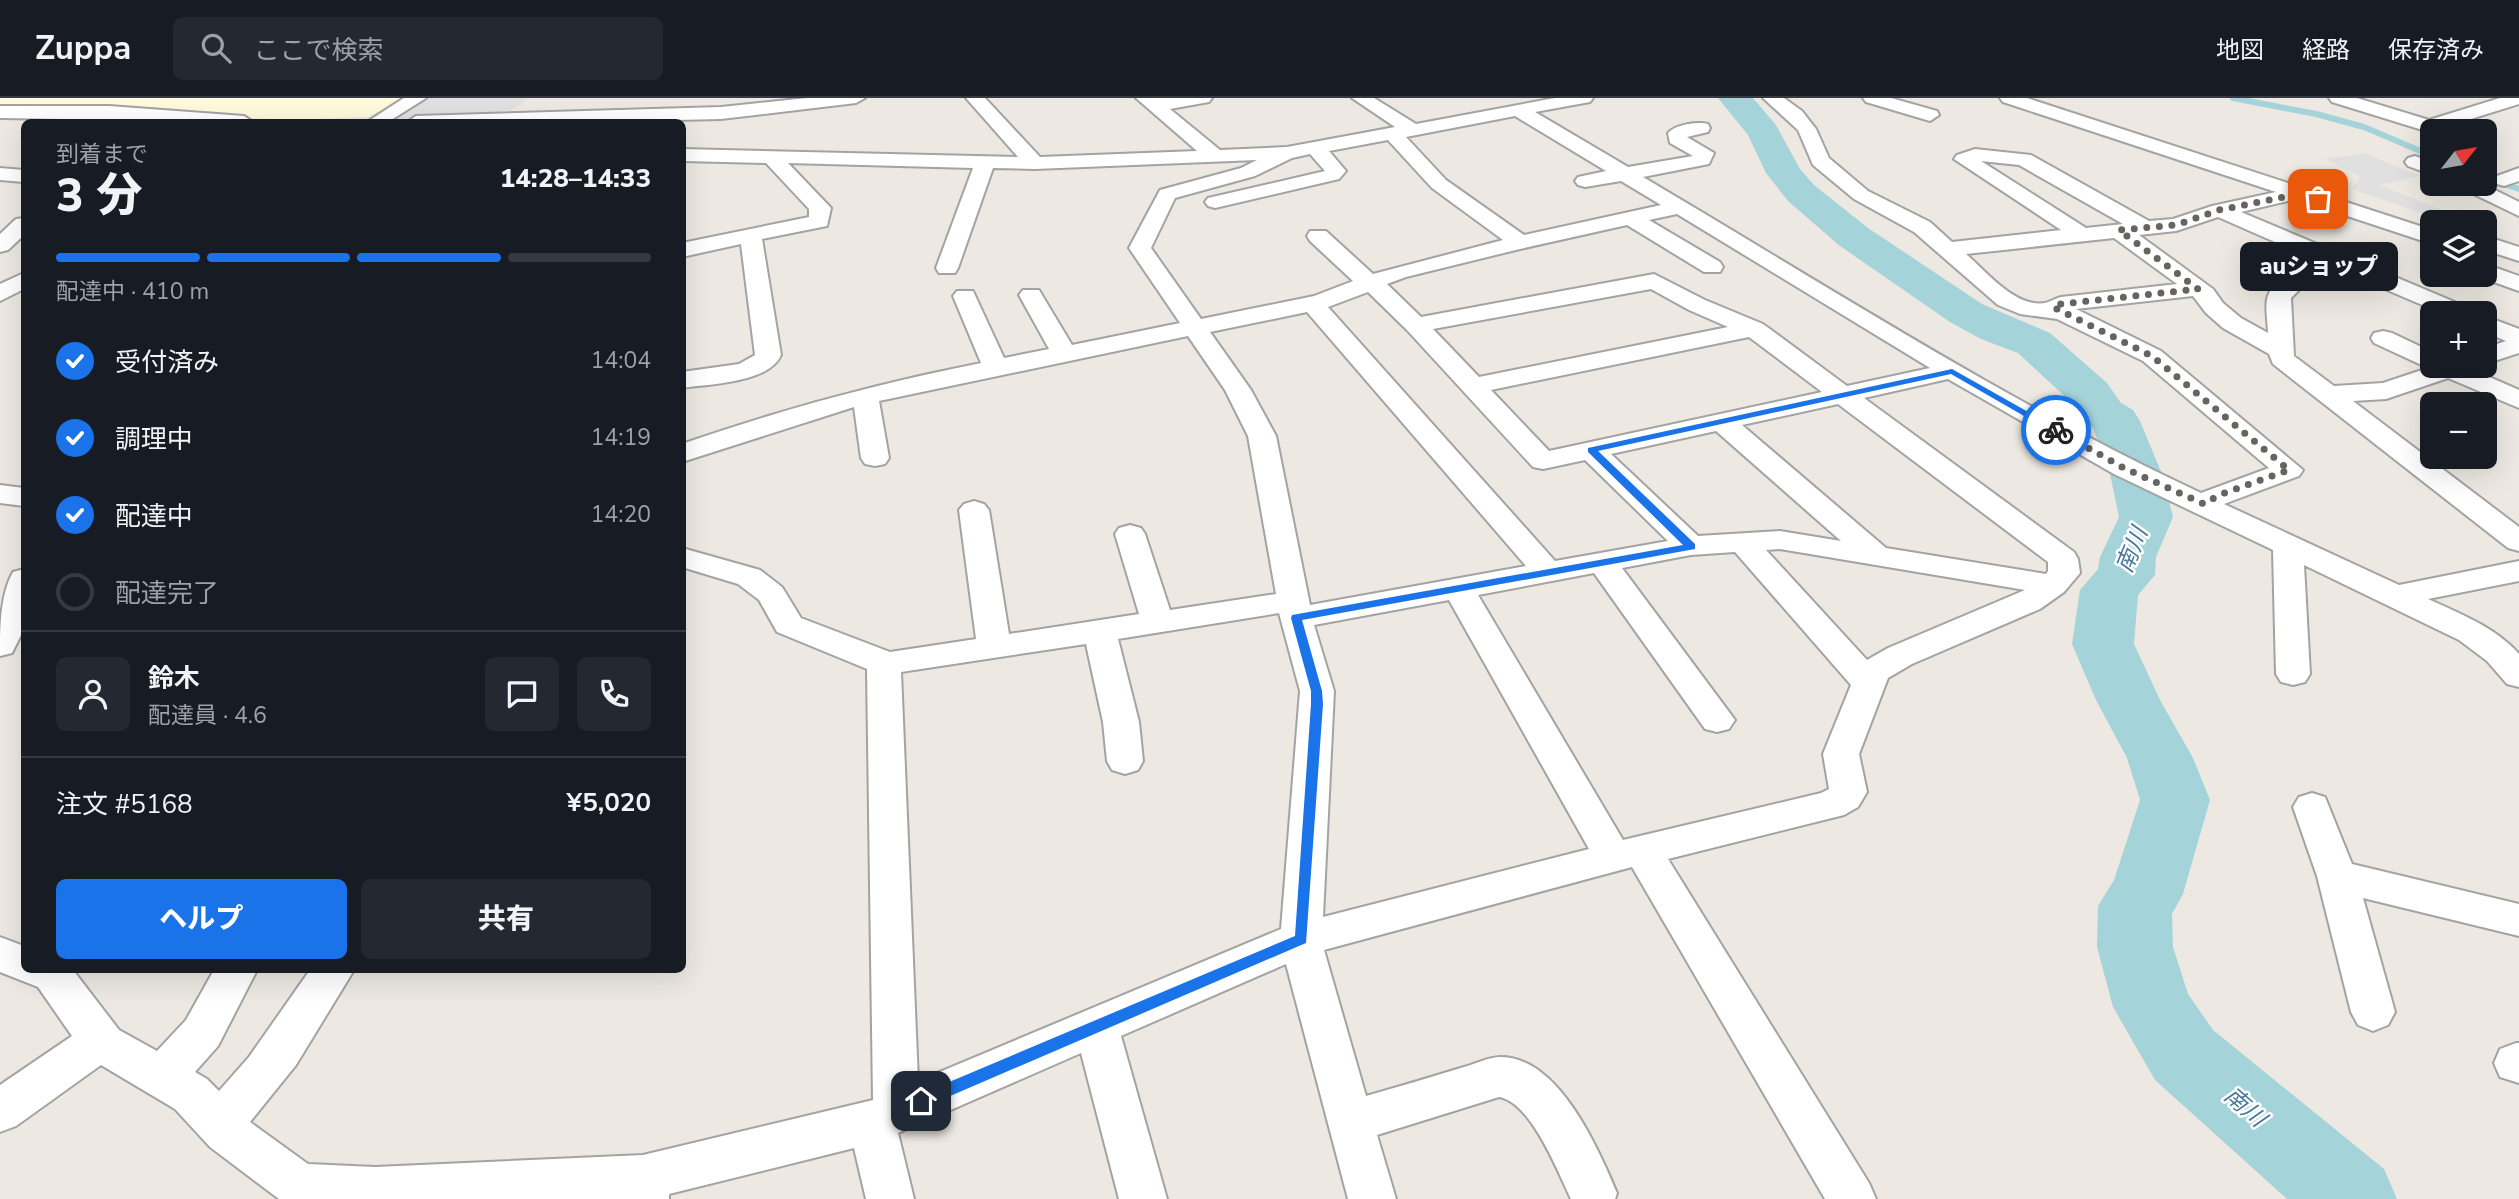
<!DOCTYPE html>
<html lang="ja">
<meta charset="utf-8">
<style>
body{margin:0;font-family:"Nunito Sans","Noto Sans JP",sans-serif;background:#242831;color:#f1f3f6;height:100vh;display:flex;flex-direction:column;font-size:26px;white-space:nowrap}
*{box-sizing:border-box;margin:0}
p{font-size:23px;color:#9ea1a6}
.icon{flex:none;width:38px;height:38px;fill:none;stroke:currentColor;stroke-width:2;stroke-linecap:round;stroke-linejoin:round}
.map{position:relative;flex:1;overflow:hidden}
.sheet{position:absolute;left:21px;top:21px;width:665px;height:854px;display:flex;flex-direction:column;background:#171b24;border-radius:10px;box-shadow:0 7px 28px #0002}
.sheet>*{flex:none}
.needle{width:46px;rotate:59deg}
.fabs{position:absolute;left:2420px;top:21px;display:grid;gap:14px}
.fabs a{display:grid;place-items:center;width:77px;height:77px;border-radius:10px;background:#171b24;box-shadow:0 7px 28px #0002;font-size:35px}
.pin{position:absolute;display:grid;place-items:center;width:60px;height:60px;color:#fff;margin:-30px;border-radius:14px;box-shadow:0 4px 10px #0006}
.courier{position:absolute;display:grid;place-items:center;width:70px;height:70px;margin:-35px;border:5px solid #1a73e8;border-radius:50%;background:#fff;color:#222;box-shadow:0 2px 9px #0007}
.bubble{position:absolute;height:49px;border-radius:10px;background:#171b24;box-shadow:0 7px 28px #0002;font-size:23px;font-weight:800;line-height:49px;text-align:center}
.head em{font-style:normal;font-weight:800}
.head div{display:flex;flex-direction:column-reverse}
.head{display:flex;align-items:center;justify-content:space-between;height:119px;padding:0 35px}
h1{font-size:46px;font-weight:800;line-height:52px}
.bar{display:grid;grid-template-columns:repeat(4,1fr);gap:10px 7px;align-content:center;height:84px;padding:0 35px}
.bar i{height:9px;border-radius:5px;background:#363941}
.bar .on{background:#1a73e8}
.bar p{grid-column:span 4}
.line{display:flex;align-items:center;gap:18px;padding:0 35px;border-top:2px solid #363941}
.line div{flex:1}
.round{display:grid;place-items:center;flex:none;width:74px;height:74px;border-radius:10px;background:#242831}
ol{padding:0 35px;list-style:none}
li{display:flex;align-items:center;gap:21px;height:77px}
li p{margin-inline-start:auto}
li .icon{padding:7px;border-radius:50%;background:#1a73e8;color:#fff;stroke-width:4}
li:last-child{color:#9ea1a6}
li i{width:38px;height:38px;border:4px solid #363941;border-radius:50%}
.cta{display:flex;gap:14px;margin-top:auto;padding:14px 35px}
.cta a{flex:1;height:80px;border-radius:10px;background:#1a73e8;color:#fff;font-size:28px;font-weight:800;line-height:80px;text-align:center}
.cta a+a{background:#242831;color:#f1f3f6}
header{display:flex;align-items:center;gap:42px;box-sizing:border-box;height:98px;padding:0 35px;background:#171b24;border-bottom:2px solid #363941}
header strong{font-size:33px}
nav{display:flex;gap:38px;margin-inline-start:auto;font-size:24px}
.search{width:490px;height:63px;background:#242831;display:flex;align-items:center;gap:18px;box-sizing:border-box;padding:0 24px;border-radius:10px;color:#9ea1a6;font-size:26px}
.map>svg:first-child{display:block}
</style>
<header>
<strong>Zuppa</strong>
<div class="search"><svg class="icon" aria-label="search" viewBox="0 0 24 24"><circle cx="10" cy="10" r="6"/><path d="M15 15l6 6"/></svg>ここで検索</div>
<nav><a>地図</a><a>経路</a><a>保存済み</a></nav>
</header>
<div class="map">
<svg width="2519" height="1101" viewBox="0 0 2519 1101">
<rect width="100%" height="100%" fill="#ede9e2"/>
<!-- education -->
<path fill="#fefadb" d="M0,0H400L369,19L291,22L0,9Z"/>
<!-- parking -->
<path fill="#e0e0e0" d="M426,0H529L506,16L391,22Z
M2364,55L2420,78L2379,87L2439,111L2426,117L2352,91L2360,78L2325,61Z"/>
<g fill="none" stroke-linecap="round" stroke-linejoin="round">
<!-- stream -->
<path stroke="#a4d3da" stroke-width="6" d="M2233,0L2316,16L2364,29L2432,58
M2485,80L2519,91"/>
<!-- river -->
<path fill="#a4d3da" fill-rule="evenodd" d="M1718,0H1753L1776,27L1800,71L1814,87L1868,130L1982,206L2050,235L2107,285L2121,305L2133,312L2140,323L2162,376L2173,419L2156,459L2155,477L2138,497L2134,546L2160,602L2193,660L2210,702L2183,796L2172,816L2173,849L2188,896L2213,932L2384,1071L2397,1101H2287L2155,982L2113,909L2097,849L2098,808L2114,782L2140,702L2127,660L2096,602L2072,546L2080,492L2098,471L2100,459L2119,419L2110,376L2093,330L2086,325L2071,304L2018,255L1981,241L1950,224L1840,148L1788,103L1766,75L1748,37Z"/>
<!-- minor casing -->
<g stroke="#a3a3a3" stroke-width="4">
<path id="minor" d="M404,0H426L388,24H367Z
M807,0H865L856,5L721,21L587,24H407L416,18L721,9Z
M966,0H985L1040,59L1197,53L1136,0H1212L1209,4L1170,11L1220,52L1287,49L1395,29L1352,0H1374L1416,26L1555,0H1593L1590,4L1535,14L1628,69L1693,58L1670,45L1668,35C1675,27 1696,23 1708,26L1710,30L1708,34L1687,39L1714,55L1709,66L1643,79C1826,187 2008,305 2201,395L2269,370L2143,263L2057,221L2020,216L1998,207L1914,134L1854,101L1813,67L1798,32L1763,0H1784L1802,13L1816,31L1829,60L1868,93L1930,124L1952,144L2061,132L1954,61L1957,57L1975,51L2031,57L2149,123L2173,121L2212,108L2276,94L2003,4L2000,0H2027L2432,132V146L2296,101L2241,114L2469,210L2473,215H2441L2345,174L2307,184L2291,200L2294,258L2334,288L2383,285L2428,270L2374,245L2371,240L2374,235L2383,233L2392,235L2432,254V268H2471L2469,270L2519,292V310L2448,280L2386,301L2353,303L2519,429V453L2508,450L2273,266L2269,256L2223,230L2206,215L2193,198L2076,211L2161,253L2303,372L2299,378L2224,406L2399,487L2519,463V483L2428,501C2461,516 2495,529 2519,556V589L2507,586L2487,563L2459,542L2304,467L2310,576L2305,584L2293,587L2281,584L2276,576L2273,452L2114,376L1948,281L1864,300L2074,454L2078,461L2080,475L2064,494L2040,511L1912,566L1888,580L1859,656L1867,694L1858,709L1844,717L1668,761L1869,1085L1876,1101H1825L1632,769L1324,852L1366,998C1398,989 1431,979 1464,969C1475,966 1489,959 1500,959C1558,958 1598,1050 1617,1095L1615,1101H1571C1558,1074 1531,1004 1499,999L1377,1037L1396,1101H1348L1286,866L1121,938L1167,1101H1119L1081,955L898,1035L914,1101H866L854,1050L669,1096V1101H279L210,1049L175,1011L101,967L16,1028L0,1034V987L72,938L38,889L0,874V839L24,848V872H73L119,932L157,953L186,922L214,872H257L218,948L195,974L207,981L219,993L249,959L310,872H354L296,967L250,1024L308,1066L375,1069L643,1057L873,1002L867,571L777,534L759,502L738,486L682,469V450L760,472L782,489L801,520L890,554L976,541L959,412L964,406L974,403L984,406L989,412L1009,536L1139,516L1115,436L1119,430L1130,427L1141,430L1145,436L1170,512L1276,496L1248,338L1225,292L1188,238L879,303L889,360L885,366L875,368L865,366L861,360L854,309L682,364V346C780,312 879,285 981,265L953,198L957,193H973L1004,260L1049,251L1019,197L1023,192H1039L1072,247L1180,225L1129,150L1160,92L1241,70L1257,62L1035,71L993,70L958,170L955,175H939L936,170L973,70L788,65L831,110L827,128L762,141L781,257C769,285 709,286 682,290V274L739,266L755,257L741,146L682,159V145L809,119V111L766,65L682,63V51L1018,59ZM1515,18L1606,73L1578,79L1575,83L1578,87L1585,89L1621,83L1661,107L1524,137L1446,82L1406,39ZM1388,42L1432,90L1503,142L1373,176L1326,133H1310L1307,138L1310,143L1353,183L1314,198L1201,221L1151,150L1175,100L1255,78L1292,60L1310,56L1325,73L1208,100L1205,104L1208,108L1215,110L1339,81L1346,73L1329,53ZM1981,63L2019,67L2123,126L2086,130ZM1677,116L1930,270L1847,288L1763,226L1705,202L1654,176L1421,219L1387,186L1406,179L1520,151L1627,127L1704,174H1720L1723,169L1720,164L1649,122ZM2218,119L2323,165C2303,169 2273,177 2267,201C2265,211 2268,225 2268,235L2241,220L2223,205L2213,191L2139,137L2176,133ZM2114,140L2177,186L2061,199C2056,200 2050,204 2045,205C2015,210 1986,173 1966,156ZM1651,191L1689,212L1728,229L1479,279L1433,231ZM1368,194L1407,232L1533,369L1543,371L1585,362L1668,443L1555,463L1328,209ZM1307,214L1526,468L1310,507L1276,338L1251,292L1210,234ZM1749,239L1822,294L1549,353L1491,292ZM1838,306L2048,464V473L2046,476L1886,450L1742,327ZM1716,333L1841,443L1780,433L1698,438L1611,356ZM1780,451L2025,492L1888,550L1867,562L1766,452ZM1735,454L1851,587L1823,656L1829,691L1821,695L1623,742L1478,497L1594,475L1705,631L1717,634L1729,631L1735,622L1622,470L1691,457ZM1449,502L1589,751L1323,819L1334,593L1314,527ZM1279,515L1300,593L1281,831L918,983L901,574L1086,546L1103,624L1107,663L1112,672L1125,676L1138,672L1143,663L1139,624L1118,541Z
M1863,0H1891L1937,13L1939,17L1930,23L1866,4Z
M2329,0H2357L2429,22L2500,0H2519V6L2429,34L2332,4Z
M0,8H109L244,18L253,24L0,20Z
M2415,58L2432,64V77L2408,68L2405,64L2408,60Z
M0,70L24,72V84L0,82Z
M2519,70V83L2504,88L2497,86L2494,82L2497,78Z
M2458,86H2483L2519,104V118L2461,90Z
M24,120V137L8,152L0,154V136L16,121Z
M2485,138L2519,149V163L2485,152Z
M2485,166L2519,178V193L2477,178L2485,177Z
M24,175V191L0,203V186Z
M2485,218L2519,231V255L2485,266V250L2506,243L2485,234Z
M0,387L24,390V408L0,405Z
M24,471V531L12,555L0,558C0,531 0,497 13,474Z
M2312,695L2325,699L2352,766L2519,806V838L2363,800L2395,914L2388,927L2373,933L2358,927L2351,914L2317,778L2293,709L2299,699Z
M2516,945H2519V985L2500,979L2494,965L2500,951Z"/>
</g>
<!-- minor -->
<use href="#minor" fill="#fff" fill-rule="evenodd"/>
</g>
<!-- route -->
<path fill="#1a73e8" d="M1952,271L2060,332L2052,334L1951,276L1598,353L1695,446V451L1302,522L1322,593L1323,606L1306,845L927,1008H916L914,1003L916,998L1295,838L1311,606V593L1291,520L1292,517L1683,447L1588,354V350Z"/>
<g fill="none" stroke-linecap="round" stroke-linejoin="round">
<!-- done -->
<path stroke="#656461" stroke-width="7" stroke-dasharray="0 12.6" d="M2056,332L2124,370L2204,406L2219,397L2289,372L2152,258L2053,209L2061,206L2198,191L2119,132L2176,127L2219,112L2284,99L2295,93L2318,101"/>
</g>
<g text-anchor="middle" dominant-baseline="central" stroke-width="5" stroke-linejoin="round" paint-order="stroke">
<!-- water labels -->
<g font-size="23" font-style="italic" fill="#477899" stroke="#fff">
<text transform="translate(2132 452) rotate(-68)">南川</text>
<text transform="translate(2245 1009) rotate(41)">南川</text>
</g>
</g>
</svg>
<div class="fabs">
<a><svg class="needle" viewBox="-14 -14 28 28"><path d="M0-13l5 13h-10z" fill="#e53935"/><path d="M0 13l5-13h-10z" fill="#9ea1a6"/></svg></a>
<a><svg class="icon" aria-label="layers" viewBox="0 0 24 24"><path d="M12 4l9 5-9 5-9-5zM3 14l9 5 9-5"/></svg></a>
<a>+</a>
<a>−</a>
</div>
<div class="pin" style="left:2318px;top:101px;background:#ea580c"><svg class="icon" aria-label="bag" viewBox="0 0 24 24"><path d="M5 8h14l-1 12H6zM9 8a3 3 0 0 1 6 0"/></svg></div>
<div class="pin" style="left:921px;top:1003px;background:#1f2937"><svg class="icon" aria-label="home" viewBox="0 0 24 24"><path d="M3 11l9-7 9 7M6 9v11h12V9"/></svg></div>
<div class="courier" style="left:2056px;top:332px"><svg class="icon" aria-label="bike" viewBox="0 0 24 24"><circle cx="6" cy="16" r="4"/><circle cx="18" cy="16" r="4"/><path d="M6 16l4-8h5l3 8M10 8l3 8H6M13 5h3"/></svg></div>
<div class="bubble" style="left:2240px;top:144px;width:158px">auショップ</div>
<section class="sheet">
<div class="head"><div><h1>3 分</h1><p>到着まで</p></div><em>14:28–14:33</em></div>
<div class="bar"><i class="on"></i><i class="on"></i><i class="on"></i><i></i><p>配達中 · 410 m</p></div>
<ol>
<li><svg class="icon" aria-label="check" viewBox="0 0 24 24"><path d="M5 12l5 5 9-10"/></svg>受付済み<p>14:04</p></li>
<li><svg class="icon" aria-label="check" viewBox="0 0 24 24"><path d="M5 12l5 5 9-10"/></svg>調理中<p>14:19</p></li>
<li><svg class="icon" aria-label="check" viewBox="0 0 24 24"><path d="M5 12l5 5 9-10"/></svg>配達中<p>14:20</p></li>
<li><i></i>配達完了</li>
</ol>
<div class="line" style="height:126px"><a class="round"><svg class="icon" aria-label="person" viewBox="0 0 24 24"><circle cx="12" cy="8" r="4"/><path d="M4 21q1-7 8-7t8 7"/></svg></a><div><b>鈴木</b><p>配達員 · 4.6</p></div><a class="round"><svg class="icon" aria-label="chat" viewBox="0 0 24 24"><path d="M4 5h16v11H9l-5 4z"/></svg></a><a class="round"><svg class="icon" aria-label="phone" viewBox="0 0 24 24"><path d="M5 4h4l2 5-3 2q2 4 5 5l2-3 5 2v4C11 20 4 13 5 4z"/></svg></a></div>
<div class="line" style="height:91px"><div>注文 #5168</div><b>¥5,020</b></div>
<div class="cta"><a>ヘルプ</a><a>共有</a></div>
</section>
</div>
